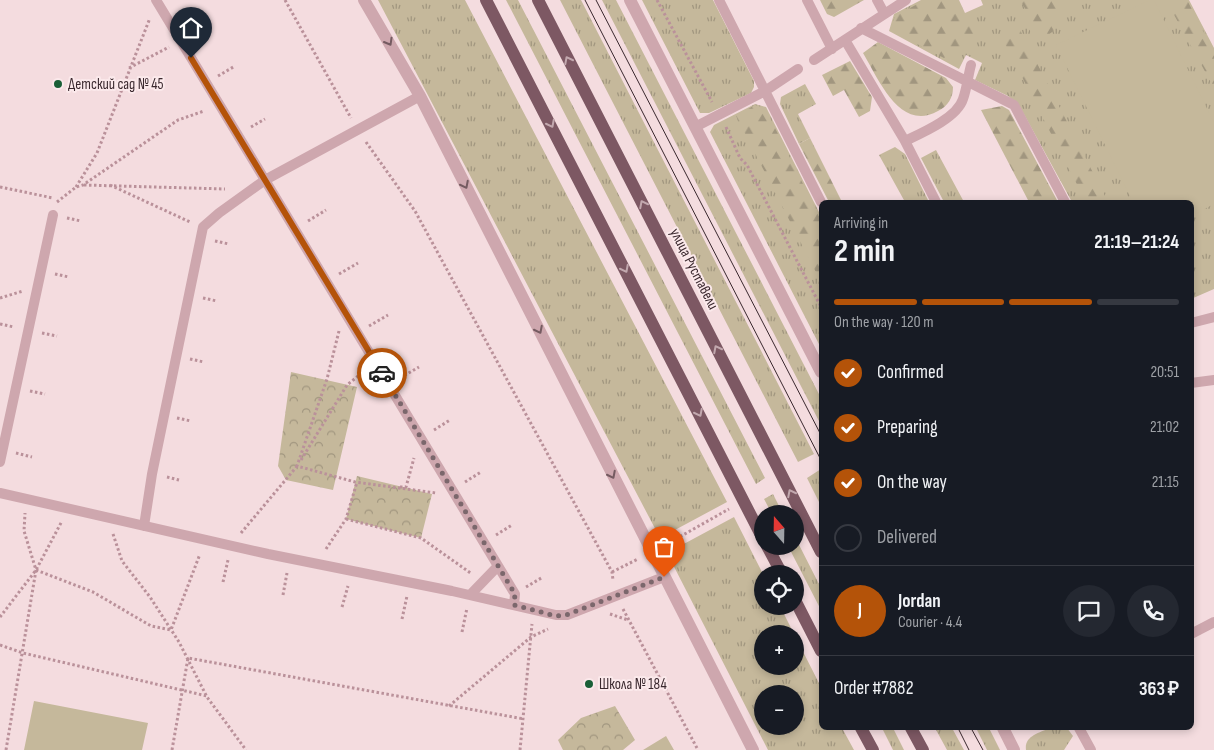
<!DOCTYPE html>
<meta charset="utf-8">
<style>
body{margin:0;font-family:"Sofia Sans Condensed",sans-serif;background:#242831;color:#f1f3f6;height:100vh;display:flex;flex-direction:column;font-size:19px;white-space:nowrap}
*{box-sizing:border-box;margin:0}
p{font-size:16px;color:#9ea1a6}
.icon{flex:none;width:28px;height:28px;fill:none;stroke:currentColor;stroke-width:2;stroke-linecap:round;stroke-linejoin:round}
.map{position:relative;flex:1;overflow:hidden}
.side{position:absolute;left:819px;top:200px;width:375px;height:530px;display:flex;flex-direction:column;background:#171b24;border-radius:8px;box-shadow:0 2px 8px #0003}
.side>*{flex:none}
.needle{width:32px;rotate:340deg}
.tools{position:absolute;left:754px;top:505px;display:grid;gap:10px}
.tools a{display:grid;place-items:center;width:50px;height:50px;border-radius:50%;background:#171b24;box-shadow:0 2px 8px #0003;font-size:25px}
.pin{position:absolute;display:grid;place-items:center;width:42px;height:42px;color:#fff;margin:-51px -21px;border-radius:50% 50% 50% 0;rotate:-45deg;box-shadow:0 0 5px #0007}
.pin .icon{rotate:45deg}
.courier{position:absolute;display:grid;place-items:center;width:50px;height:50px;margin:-25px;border:4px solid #b45309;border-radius:50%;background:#fff;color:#222;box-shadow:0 1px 6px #0007}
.head em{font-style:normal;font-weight:700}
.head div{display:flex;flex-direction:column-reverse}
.head{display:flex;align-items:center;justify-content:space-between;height:85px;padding:0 15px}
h1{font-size:32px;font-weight:700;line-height:38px}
.bar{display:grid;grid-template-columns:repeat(4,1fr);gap:8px 5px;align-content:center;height:60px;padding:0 15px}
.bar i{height:6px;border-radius:4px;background:#363941}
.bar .current{background:#b45309}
.bar p{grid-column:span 4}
.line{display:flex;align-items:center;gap:12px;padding:0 15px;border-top:1px solid #363941}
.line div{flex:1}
.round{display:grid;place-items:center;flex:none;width:52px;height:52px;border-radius:26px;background:#242831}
ol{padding:0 15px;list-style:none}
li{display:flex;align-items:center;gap:15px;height:55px}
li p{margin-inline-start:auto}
li .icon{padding:5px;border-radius:50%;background:#b45309;color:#fff;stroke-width:4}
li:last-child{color:#9ea1a6}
li i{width:28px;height:28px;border:2px solid #363941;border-radius:50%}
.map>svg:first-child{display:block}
</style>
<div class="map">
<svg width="1214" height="750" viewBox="0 0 1214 750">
<defs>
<pattern id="grass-tufts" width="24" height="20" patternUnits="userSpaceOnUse" patternTransform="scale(1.25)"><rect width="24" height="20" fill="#c5b89b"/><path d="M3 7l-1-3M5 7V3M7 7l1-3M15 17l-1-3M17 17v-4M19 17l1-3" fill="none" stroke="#a1967f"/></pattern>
<pattern id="forest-firs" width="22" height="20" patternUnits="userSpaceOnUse" patternTransform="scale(1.25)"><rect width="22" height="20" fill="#c5b89b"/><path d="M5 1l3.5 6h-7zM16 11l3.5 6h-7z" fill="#a1967f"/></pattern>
<pattern id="park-crowns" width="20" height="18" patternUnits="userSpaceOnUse" patternTransform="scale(1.25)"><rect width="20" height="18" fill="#c5b89b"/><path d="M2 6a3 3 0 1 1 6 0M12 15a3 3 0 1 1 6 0" fill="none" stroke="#a1967f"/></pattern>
</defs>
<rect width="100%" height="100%" fill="#f4dcdf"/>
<!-- grass -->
<path fill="url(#grass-tufts)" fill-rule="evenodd" d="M378,0H465L727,502L660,538Z
M506,0H518L765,478L756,484Z
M560,0H581L814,454L798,462Z
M602,0H616L821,398V425Z
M642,0H713L754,81V87L751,93L709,113H700Z
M921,0H959L965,13L983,5L981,0H1189L1214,48V289L1191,299V202H1072L1020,107L1008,96L975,80L982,63L966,55L959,69L889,31L894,14Z
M805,84L816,104L798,114L810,138L799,144L780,104L781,97Z
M755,104L766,107L821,216V348L710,132L714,125Z
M895,147L905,154L929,202H905L879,155Z
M936,150L964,202H944L921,158Z
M821,469V506L807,478Z
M773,494L783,514H772L764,499Z
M734,517L763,574L762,606H780L794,634H762V666H795V636L821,687V728H842L854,750H768L667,553ZM762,694H795V726H762Z
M795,537L821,588V610L788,546H795Z
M882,728H893L904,750H893Z
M935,728H952L964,750H947Z
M976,728H989L1000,750H987Z
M1050,728H1067L1073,736L1064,750H1026C1024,736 1039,733 1050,728Z"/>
<!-- forest -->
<path fill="url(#forest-firs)" d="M820,0H864L834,17L827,14Z
M925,0H957L976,39L944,58L890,30L895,16Z
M1016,0H1062C1063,18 1054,45 1031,34C1026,19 1031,8 1016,0Z
M1166,0H1187L1214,52V88Z
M1013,26L1020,30L1108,202H1086L1002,38L1004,31Z
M878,42L946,78L953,87C953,98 948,106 938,111C900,133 878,78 863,53Z
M850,61L872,97L870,111L859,117L844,90L833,96L822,75Z
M755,105L765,108L821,220V282L736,116Z
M1002,106L1009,110L1058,202H1029L981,110Z
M810,138L842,202H829L799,144Z"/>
<!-- park -->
<path fill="url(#park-crowns)" d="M291,372L357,387L333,490L286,480L278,466Z
M357,476L432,494L421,538L346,519Z
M615,706L635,740L623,750H563L558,740L581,718Z"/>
<!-- pitch -->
<path fill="#c5b89b" d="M1150,0H1154L1214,123V204L1191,216V202H1133L1056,45Z
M34,701L148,723L142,750H24Z
M666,736L674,750H643Z"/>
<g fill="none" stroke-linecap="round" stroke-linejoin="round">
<!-- path -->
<path stroke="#ba919a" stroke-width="3" stroke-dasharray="2.5 2.5" stroke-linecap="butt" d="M285,0L351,118
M657,0L712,102
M187,24L204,14
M129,68L169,47
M218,76L235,66
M251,127L265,119
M726,127L740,158L747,165L821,307
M366,142L415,211L612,572L613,580
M84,185L225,189
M110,185L190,222
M0,187L53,198
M76,187L97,153L150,18
M57,202L76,187L83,185L178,120L204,111
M67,218L81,221
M308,221L326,210
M215,241L229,244
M55,274L69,277
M339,274L358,263
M0,298L23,291
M203,298L217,301
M0,324L14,327
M369,326L388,315
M339,331L327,379L297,466L355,482L436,493
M42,333L57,336
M190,359L204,362
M400,378L419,367
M30,391L45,394
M177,418L191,421
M434,430L450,420
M16,453L32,457
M301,460L347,385L363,372
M167,477L179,480
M465,482L481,472
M400,487H406L414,458
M346,519L421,538L472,574
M241,533L298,465
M113,534L122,561L150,597L179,642L207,697L246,750
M496,535L512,525
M667,544L729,509
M326,549L346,519L357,482
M36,570L93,592L151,626L171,630L200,554
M612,572L638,559
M223,582L228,560
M526,587L543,577
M283,595L287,573
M342,607L348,586
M623,609L698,750
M610,614L628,620
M0,617L36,570L62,521
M402,619L407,596
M462,632L467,608
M0,645L23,653L207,696
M449,706L531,637L548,629
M6,750L36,570L24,531L25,513
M172,750L188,658L524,719
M520,750L532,624"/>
<!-- lane -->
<path stroke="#cea7ae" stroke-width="10" d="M719,0L765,91L798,69
M807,0L832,49
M877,0L884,13
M861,28L1014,105L1065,202
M845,40L905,141L936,202
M814,60L906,0
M420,96L265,180L515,594L514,605
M695,127L765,91L821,202
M905,141C922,133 957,118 963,99C967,88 968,76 971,65
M1191,323L1214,317
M1191,383L1214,380
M0,462L53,215
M0,493L268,554L452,591L556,615H567L664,577
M144,526L152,474L203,227L219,213L265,180L156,0
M470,595L498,566
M1191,634L1214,622
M1079,728L1091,750"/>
<!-- street -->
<path stroke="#cea7ae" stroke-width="12" d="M364,0L420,96L753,750
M630,0L821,372
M1003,728L1014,750"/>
<!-- primary -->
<path stroke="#7d5863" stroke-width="12" d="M486,0L762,537
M538,0L821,552
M767,546L782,574
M795,600L821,651
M861,728L873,750
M911,728L923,750"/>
<!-- tram -->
<path stroke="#3a282e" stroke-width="1" d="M585,0L821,460
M596,0L821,435
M958,728L969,750
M971,728L983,750"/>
</g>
<!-- one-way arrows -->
<defs><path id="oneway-chevron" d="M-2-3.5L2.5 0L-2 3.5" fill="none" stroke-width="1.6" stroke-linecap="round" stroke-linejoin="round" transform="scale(1.25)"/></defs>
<g stroke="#755b61">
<use href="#oneway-chevron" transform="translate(389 42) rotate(60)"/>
<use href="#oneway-chevron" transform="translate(465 185) rotate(63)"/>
<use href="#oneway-chevron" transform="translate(539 330) rotate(63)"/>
<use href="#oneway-chevron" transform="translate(612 475) rotate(63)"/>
</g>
<g stroke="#c2a8ae">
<use href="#oneway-chevron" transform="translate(568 60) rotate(-117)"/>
<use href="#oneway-chevron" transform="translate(551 124) rotate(63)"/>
<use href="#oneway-chevron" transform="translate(643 204) rotate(-117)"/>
<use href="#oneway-chevron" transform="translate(625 269) rotate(63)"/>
<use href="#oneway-chevron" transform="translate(717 349) rotate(-117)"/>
<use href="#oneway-chevron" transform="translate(699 413) rotate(63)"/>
<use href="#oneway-chevron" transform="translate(791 493) rotate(-117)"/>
</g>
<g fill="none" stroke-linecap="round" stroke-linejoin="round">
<!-- done -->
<path stroke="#7b676c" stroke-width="5" stroke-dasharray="0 9" d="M382,373L515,594L514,605L556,616L566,615L664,577"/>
<!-- route -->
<path stroke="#b45309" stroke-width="6" d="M191,58L382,373"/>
</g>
<!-- markers -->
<g fill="#1a5f37" stroke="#fbe9eb" stroke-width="2">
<circle cx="58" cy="84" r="5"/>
<circle cx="589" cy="684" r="5"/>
</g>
<g text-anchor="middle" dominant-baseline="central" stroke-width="4" stroke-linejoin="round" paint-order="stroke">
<!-- poi labels -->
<g font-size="15" fill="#3a282e" stroke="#fbe9eb" text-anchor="start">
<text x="68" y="84">Детский сад № 45</text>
<text x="599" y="684">Школа № 184</text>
</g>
<!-- street labels -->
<g font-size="15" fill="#3a282e" stroke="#fbe9eb">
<text transform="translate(694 269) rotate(63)">улица Руставели</text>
</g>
</g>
</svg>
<div class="tools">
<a><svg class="needle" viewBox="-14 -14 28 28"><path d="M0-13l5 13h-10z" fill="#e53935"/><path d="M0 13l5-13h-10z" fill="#9ea1a6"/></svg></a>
<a><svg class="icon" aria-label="locate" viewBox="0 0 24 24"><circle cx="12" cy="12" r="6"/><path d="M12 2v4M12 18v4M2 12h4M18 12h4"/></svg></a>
<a>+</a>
<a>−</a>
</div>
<div class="pin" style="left:664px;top:577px;background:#ea580c"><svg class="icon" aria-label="bag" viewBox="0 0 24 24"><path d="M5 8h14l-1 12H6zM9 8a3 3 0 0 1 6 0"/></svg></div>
<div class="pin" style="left:191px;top:58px;background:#1f2937"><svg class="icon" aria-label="home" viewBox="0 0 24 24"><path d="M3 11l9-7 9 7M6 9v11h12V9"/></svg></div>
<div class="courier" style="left:382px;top:373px"><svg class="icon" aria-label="car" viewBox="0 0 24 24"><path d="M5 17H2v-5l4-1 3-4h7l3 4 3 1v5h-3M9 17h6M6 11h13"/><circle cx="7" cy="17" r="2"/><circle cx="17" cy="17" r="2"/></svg></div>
<section class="side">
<div class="head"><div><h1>2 min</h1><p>Arriving in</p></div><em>21:19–21:24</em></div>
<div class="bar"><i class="current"></i><i class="current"></i><i class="current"></i><i></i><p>On the way · 120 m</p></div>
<ol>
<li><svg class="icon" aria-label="check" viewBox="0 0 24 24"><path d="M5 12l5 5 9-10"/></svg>Confirmed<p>20:51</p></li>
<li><svg class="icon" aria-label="check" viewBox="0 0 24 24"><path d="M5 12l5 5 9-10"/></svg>Preparing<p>21:02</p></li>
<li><svg class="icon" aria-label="check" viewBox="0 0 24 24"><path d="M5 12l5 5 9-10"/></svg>On the way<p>21:15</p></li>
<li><i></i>Delivered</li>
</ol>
<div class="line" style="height:90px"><b class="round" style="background:#b45309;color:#fff">J</b><div><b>Jordan</b><p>Courier · 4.4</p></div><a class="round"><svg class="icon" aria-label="chat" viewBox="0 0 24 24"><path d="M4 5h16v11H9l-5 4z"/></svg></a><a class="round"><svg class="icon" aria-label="phone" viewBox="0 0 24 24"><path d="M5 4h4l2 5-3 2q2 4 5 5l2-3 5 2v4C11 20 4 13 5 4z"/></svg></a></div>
<div class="line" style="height:65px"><div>Order #7882</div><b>363 ₽</b></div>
</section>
</div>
